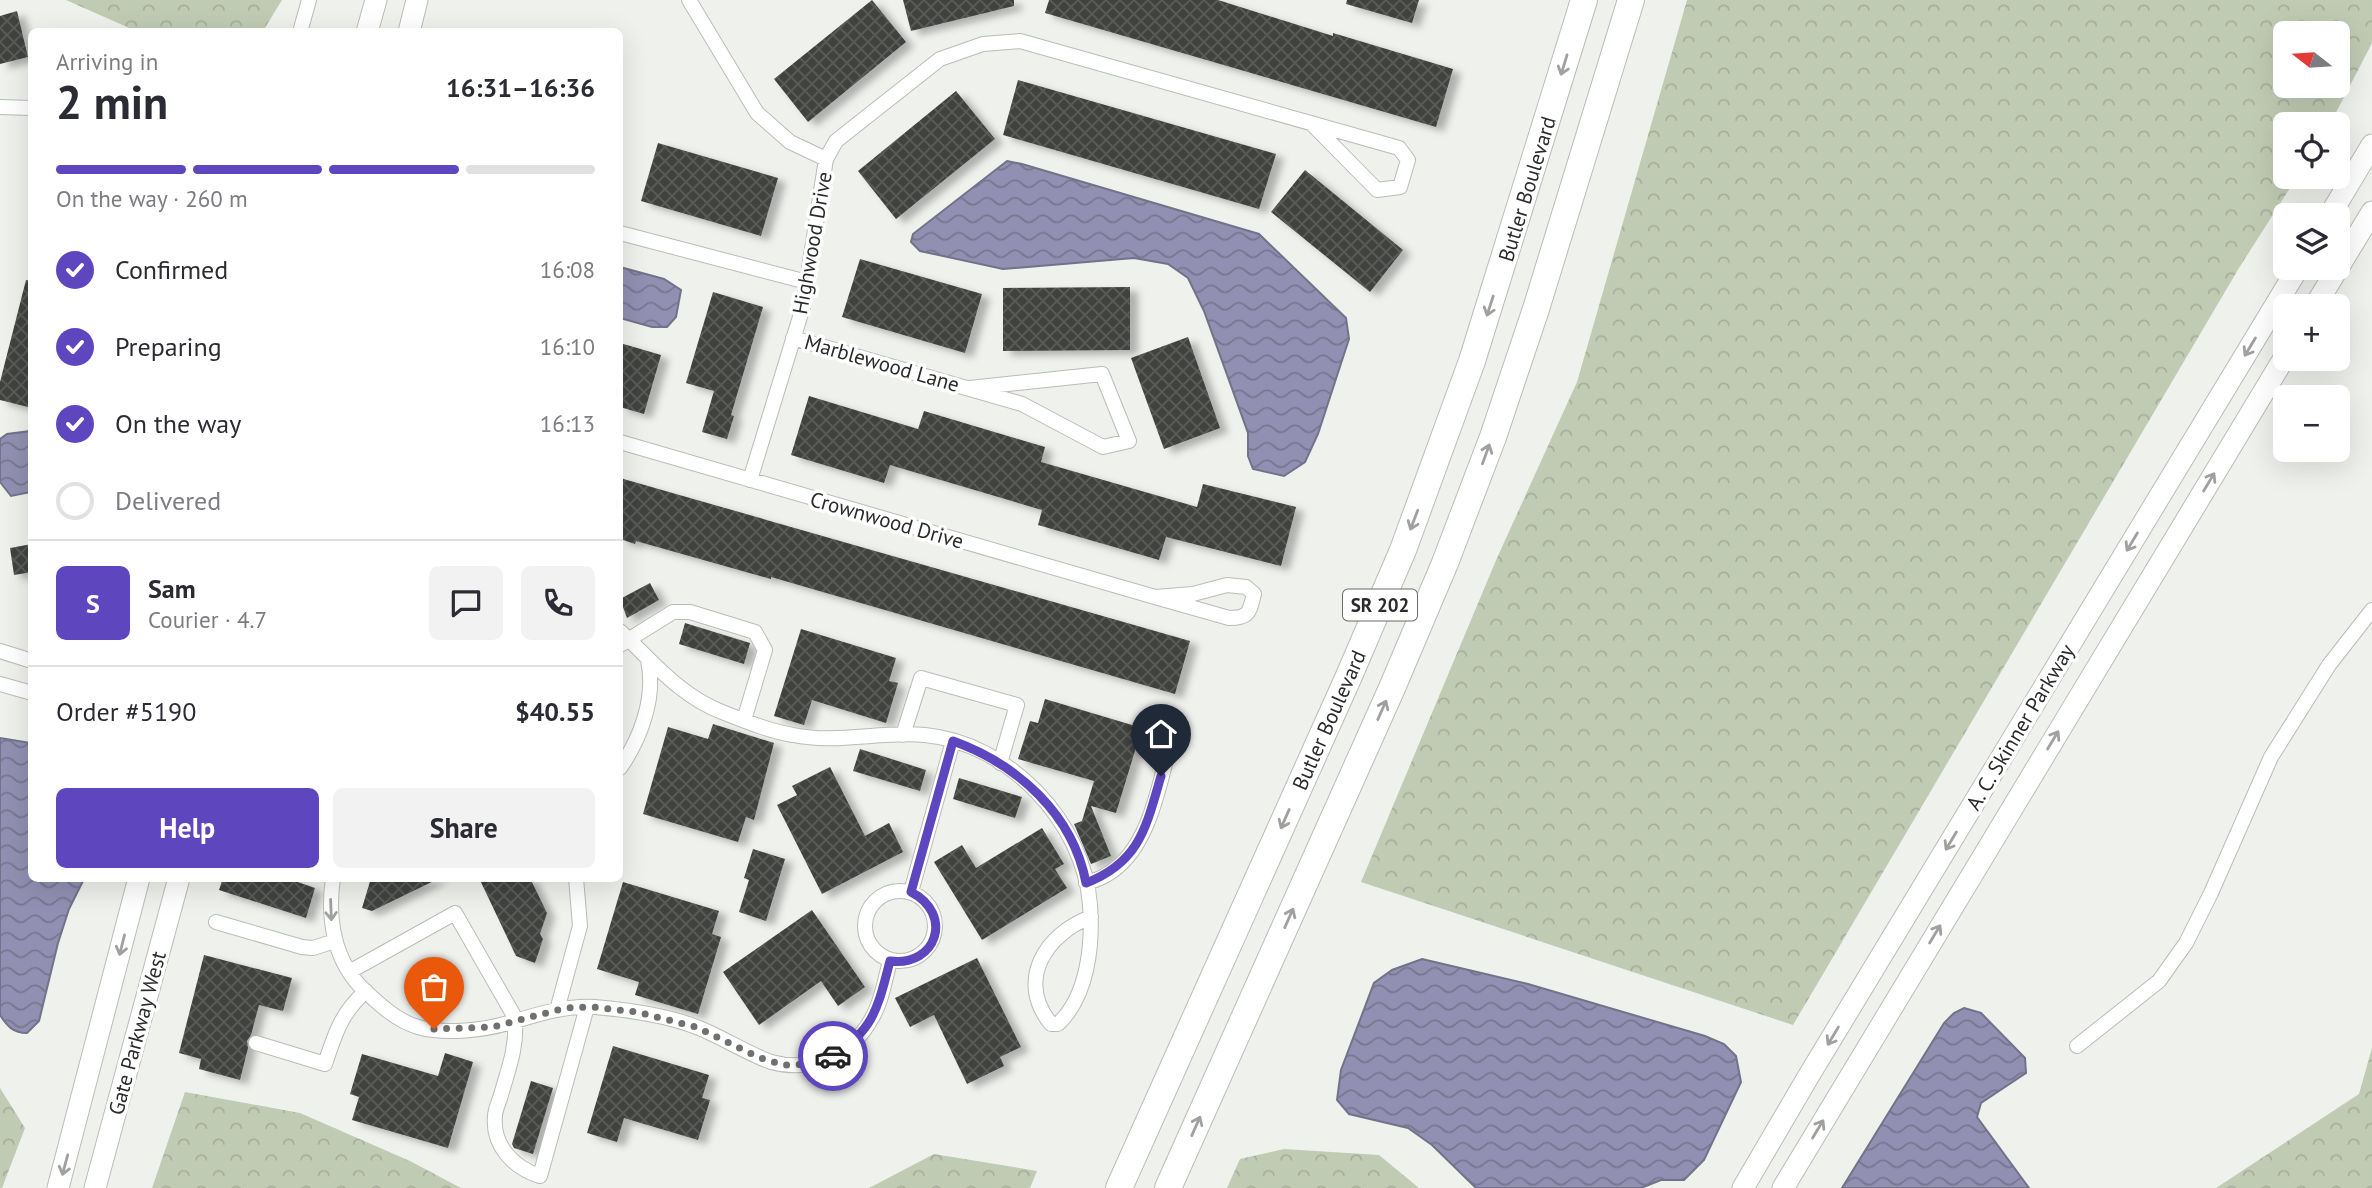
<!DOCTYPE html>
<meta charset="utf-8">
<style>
body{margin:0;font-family:"PT Sans",sans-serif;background:#f2f2f3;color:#2b2b33;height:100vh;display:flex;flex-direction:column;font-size:26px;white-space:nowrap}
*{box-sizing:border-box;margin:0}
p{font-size:23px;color:#7c7c81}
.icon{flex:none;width:38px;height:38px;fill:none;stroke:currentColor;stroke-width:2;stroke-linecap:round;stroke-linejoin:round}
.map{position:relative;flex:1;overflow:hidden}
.details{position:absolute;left:28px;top:28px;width:595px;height:854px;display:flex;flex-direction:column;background:#fff;border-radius:10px;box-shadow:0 7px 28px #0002}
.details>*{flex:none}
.needle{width:46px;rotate:287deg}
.tools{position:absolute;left:2273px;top:21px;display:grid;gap:14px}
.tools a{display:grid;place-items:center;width:77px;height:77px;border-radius:10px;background:#fff;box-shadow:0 7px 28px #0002;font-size:35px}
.pin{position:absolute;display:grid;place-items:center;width:60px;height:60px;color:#fff;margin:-72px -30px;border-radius:50% 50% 50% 0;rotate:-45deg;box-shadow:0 0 7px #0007}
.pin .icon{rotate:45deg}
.courier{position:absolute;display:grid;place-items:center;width:70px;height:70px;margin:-35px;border:5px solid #5e46bf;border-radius:50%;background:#fff;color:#222;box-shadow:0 2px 9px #0007}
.head em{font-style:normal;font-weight:800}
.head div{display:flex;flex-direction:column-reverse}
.head{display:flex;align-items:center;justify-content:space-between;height:119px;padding:0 28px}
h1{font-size:46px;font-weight:800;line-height:52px}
.bar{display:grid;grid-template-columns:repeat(4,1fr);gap:10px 7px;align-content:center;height:84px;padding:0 28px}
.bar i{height:9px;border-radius:5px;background:#e1e1e2}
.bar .active{background:#5e46bf}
.bar p{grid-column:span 4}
.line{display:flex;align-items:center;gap:18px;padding:0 28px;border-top:2px solid #e1e1e2}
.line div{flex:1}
.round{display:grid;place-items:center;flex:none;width:74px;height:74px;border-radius:10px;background:#f2f2f3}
ol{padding:0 28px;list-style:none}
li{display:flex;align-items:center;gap:21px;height:77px}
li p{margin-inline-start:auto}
li .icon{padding:7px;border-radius:50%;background:#5e46bf;color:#fff;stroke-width:4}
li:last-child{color:#7c7c81}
li i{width:38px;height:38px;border:4px solid #e1e1e2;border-radius:50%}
.button{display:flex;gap:14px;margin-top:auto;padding:14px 28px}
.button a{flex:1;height:80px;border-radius:10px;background:#5e46bf;color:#fff;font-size:28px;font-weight:800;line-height:80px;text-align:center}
.button a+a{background:#f2f2f3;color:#2b2b33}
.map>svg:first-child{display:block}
</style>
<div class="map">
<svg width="2372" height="1188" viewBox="0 0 2372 1188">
<defs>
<pattern id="forest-crowns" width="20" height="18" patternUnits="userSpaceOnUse" patternTransform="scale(1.75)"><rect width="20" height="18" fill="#c0cbb4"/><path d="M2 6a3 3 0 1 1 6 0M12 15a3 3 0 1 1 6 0" fill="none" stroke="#a5ae9b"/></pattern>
<pattern id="water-waves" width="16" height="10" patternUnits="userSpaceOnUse" patternTransform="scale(1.75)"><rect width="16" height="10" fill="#9190b2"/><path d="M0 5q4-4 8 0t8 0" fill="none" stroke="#777691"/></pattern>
<pattern id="building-cross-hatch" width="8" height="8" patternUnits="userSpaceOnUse" patternTransform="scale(1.75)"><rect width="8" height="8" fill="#414340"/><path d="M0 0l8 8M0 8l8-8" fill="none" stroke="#5a5c59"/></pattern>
<filter id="shadow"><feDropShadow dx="8" dy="4.5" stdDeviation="3.5" flood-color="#0004"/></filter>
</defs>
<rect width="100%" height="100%" fill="#eff1ed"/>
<!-- forest -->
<path fill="url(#forest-crowns)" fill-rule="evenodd" d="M66,0H282L263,31H136Z
M1687,0H2372V43L2330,124H2286V177H2297L2239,268L1793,1025L1361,882L1497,558L1577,382ZM2338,33V86H2286V33Z
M2372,1048V1188H2216L2359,1094Z
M0,1088L25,1128L2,1188H0Z
M185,1092L300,1113L410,1161L461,1188H152Z
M1284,1149L1379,1155L1419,1188H1227L1240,1159Z
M934,1154L1037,1171L1030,1188H869Z"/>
<!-- water -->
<path fill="url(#water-waves)" stroke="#727289" stroke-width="2" d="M1007,161L1022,164L1259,234L1346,318L1349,339L1318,434L1305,462L1284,476L1253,469L1248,456V433L1204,311L1188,278L1168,264L1134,258L1003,269L920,251L911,242L913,234Z
M620,267L664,279L681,290L676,317L667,327H652L620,318Z
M31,431V492L11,496L0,482V439L7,434Z
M0,738L31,743L32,878L84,879L69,909L58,943L39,1021L27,1033C13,1033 7,1026 0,1015Z
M1422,959L1528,984L1705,1036L1724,1044L1736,1056L1741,1082L1704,1160L1684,1180H1661L1641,1188H1476L1432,1145L1408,1128L1349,1114L1337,1100L1341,1070L1374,983L1392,970Z
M1964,1008L1981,1013L2025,1058L2026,1073L1981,1103L1977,1117L2029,1188H1842L1944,1023L1954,1013Z"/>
<!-- building -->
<path fill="url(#building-cross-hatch)" filter="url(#shadow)" d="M872,0L906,42L808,122L774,79Z
M903,0H1014V6L911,31Z
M1049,0H1218L1333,36V33L1453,69L1436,127L1045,13Z
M1347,0H1419L1412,23L1346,4Z
M17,11L28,57L0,64V16Z
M1018,80L1276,154L1259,209L1003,135Z
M956,91L995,139L896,219L858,171Z
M658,143L778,178L761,236L641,201Z
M1305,170L1403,250L1370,292L1271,212Z
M860,259L982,294L965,353L842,317Z
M26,280L32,281V408L0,400V382Z
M1130,287V350L1003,351V288Z
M713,292L763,307L731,415L734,416L727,439L702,432L714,391L686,383Z
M1188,337L1220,428L1164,449L1131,358Z
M620,343L661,355L644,414L620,407Z
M809,396L918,429L924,411L1045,447L1041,462L1197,507L1203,484L1296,507L1281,566L1166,537L1159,560L1038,525L1042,510L890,465L884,483L791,455Z
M620,478L1190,641L1175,694L771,577V579L636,541L635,544L620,539Z
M32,544V572L14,575L10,548Z
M650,583L659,600L627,618L620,599Z
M685,623L750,643L744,664L679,644Z
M801,629L896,658L889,681L898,683L886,723L812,700L804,725L774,716Z
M1045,699L1142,728L1116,813L1091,806L1111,856L1091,864L1074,824L1082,821L1094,781L1018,759L1030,721L1038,723Z
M713,724L774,743L754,820L746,817L738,842L643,814L668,727L708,739Z
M860,749L926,770L920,791L853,771Z
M830,767L865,836L889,823L903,852L822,894L777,805L797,795L792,786Z
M959,778L1022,797L1015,818L953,799Z
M1042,828L1064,864L1055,869L1067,888L982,940L934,862L962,845L976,868Z
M753,849L785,859L766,921L739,912L749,880L744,878Z
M223,878H286L315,888L306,918L219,890Z
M371,878H440L372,911L362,908Z
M479,878H530L547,913L540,934L543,939L535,963L516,956Z
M623,882L719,911L712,934L721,937L698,1014L635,995L639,982L597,969Z
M812,910L865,987L838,1006L821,981L759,1025L723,972Z
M204,955L292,978L283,1011L259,1005L251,1035L247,1041L248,1048L240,1080L199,1069L201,1059L179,1053Z
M977,958L1021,1047L1000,1057L1004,1066L967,1084L934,1015L910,1027L895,998Z
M613,1046L709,1075L702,1098L710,1100L698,1140L624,1118L617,1142L587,1133Z
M445,1053L473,1062L448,1148L352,1120L359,1097L350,1094L362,1054L438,1076Z
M531,1081L553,1088L533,1154L514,1148L512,1144Z"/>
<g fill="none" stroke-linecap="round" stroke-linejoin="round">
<!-- street casing -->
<g stroke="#babcb8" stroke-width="16">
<path id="street" d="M689,0L757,113L790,142L826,159
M300,32L309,0
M0,107L32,108
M620,233L807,282
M793,338L1022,404L1103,447L1129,441L1102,374L970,388
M620,442L1155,597L1229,618C1250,618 1249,612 1254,594L1246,587L1227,585L1193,594L1155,597
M750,480L803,307L826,159L836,141L940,59L983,44L1020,41L1399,148L1408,160L1400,187L1377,190L1311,123
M620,631C652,661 680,696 722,712C745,721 769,731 793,735C836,744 882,731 925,735C1009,743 1084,822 1090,905C1093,944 1088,996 1058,1024H1051C1016,981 1045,934 1091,917
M620,645L673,612H690L755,632L765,650L744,720
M0,651L32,661
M0,684L32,693
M903,735L921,678L1017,705L1000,763
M620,768C641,738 656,697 648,660
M333,878C327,919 334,962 365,991C380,1005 397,1021 418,1027C446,1035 485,1030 512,1022C539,1014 567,1005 595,1007C630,1010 667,1015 699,1028C724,1038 746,1053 771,1062C811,1073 852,1055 872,1018C882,1001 885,979 890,961
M1086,883C1093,881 1100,879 1106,875C1151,851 1161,776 1173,731
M865 926a35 35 0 1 1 70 0a35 35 0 1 1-70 0Z
M911,892L953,741
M216,922L302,947L313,948L335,941
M349,972L455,913L517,1021
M557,1010L580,926L576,878
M515,1021C517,1048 508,1070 501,1095C499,1102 495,1110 495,1116C492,1146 514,1168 540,1176L587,1007
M256,1043L325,1064C335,1034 341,1013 366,991
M2077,1046L2159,981L2186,943L2211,893L2271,757L2329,665L2372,610"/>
</g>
<!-- secondary casing -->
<g stroke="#babcb8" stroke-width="23">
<path id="secondary" d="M367,32L376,0
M409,32L417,0
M2330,215L2372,145
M2315,306L2372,212
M58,1188L139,878
M95,1188L179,878
M1743,1188L1808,1077L2298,268
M1783,1188L2286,355"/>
</g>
<!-- highway casing -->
<g stroke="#babcb8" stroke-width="28">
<path id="highway" d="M1119,1188L1349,676L1403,550L1472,361L1584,0
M1168,1188L1392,688L1445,563L1493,437L1536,309L1631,0"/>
</g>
<!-- street -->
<use href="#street" stroke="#fff" stroke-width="14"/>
<!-- secondary -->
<use href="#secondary" stroke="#fff" stroke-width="21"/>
<!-- highway -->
<use href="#highway" stroke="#fff" stroke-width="26"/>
</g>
<!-- one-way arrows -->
<defs><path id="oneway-shaft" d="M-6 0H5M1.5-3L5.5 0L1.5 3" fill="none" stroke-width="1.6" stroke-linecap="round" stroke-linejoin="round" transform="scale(1.75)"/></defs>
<g stroke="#a0a09f">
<use href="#oneway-shaft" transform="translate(1564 65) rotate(107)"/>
<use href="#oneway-shaft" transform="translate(1490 306) rotate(108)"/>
<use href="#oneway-shaft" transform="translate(2250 347) rotate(121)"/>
<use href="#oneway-shaft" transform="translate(1486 454) rotate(-70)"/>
<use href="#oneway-shaft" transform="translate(2209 482) rotate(-59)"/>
<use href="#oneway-shaft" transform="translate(1414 520) rotate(111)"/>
<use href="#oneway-shaft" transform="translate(2132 542) rotate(121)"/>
<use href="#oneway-shaft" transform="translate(1382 710) rotate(-66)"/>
<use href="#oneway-shaft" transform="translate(2053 740) rotate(-59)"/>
<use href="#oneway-shaft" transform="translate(1285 819) rotate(114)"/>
<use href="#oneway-shaft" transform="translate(1951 841) rotate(121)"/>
<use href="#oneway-shaft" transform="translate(331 910) rotate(88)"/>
<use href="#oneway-shaft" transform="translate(1289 918) rotate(-66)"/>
<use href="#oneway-shaft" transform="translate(1935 934) rotate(-59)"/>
<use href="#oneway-shaft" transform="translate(122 945) rotate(104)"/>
<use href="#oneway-shaft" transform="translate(1833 1036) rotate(121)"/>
<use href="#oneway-shaft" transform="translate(1196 1126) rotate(-66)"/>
<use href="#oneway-shaft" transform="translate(1818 1129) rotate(-59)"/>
<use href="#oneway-shaft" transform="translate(65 1165) rotate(105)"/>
</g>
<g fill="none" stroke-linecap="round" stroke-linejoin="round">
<!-- done -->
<path stroke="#70716e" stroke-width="7" stroke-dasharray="0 12.6" d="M434,1029L493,1027L565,1008L592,1007L637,1012L696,1027L758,1057L783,1065L814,1064L833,1056"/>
<!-- route -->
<path stroke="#5e46bf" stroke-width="9" d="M833,1056C875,1029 878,1006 890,961C937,967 954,914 911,892L953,741C1017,764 1073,814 1086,883C1140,862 1146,827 1161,776"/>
</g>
<g text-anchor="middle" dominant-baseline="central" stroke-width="7" stroke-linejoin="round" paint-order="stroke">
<!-- shield labels -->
<rect fill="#fff" stroke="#6b6b6a" stroke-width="2" x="1343" y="589.5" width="74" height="31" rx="5"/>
<g font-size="19" font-weight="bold" fill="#2b2c2a">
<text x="1380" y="605">SR 202</text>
</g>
<!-- street labels -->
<g font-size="21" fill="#2b2c2a" stroke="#fff">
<text transform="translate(1527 189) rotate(-73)">Butler Boulevard</text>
<text transform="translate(812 243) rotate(-80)">Highwood Drive</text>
<text transform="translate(882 363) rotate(16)">Marblewood Lane</text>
<text transform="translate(887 520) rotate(16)">Crownwood Drive</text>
<text transform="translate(1329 720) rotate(-66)">Butler Boulevard</text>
<text transform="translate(2020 727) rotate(-59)">A. C. Skinner Parkway</text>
<text transform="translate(137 1033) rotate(-75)">Gate Parkway West</text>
</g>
</g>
</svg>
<div class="tools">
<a><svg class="needle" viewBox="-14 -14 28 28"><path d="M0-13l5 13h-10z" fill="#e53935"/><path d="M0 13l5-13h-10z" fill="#7c7c81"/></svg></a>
<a><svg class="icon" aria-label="locate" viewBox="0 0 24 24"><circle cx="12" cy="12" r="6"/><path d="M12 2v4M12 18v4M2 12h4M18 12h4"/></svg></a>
<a><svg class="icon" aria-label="layers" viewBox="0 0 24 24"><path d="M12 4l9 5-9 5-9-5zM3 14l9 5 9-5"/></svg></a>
<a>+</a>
<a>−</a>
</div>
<div class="pin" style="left:434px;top:1029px;background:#ea580c"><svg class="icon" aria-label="bag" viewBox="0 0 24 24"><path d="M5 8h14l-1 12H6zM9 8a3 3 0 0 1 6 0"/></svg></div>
<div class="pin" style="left:1161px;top:776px;background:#1f2937"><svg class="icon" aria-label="home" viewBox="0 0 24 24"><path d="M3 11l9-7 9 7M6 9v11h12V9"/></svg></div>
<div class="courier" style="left:833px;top:1056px"><svg class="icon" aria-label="car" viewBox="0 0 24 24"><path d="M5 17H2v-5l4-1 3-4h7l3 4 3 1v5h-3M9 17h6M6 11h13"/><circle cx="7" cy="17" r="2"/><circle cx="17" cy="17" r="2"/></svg></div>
<section class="details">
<div class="head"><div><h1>2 min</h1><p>Arriving in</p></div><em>16:31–16:36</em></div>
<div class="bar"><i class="active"></i><i class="active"></i><i class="active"></i><i></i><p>On the way · 260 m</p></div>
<ol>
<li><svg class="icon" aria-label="check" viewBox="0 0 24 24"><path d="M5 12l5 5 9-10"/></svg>Confirmed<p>16:08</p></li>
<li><svg class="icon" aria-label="check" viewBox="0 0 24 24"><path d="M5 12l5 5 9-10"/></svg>Preparing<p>16:10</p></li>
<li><svg class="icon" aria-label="check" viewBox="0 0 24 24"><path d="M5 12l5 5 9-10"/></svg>On the way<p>16:13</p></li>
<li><i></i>Delivered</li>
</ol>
<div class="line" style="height:126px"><b class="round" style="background:#5e46bf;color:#fff">S</b><div><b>Sam</b><p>Courier · 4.7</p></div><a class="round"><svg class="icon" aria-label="chat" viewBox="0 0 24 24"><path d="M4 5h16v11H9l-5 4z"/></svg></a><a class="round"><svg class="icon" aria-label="phone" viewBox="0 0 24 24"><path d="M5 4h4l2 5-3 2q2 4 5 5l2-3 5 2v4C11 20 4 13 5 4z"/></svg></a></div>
<div class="line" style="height:91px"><div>Order #5190</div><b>$40.55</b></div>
<div class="button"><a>Help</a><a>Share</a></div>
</section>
</div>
